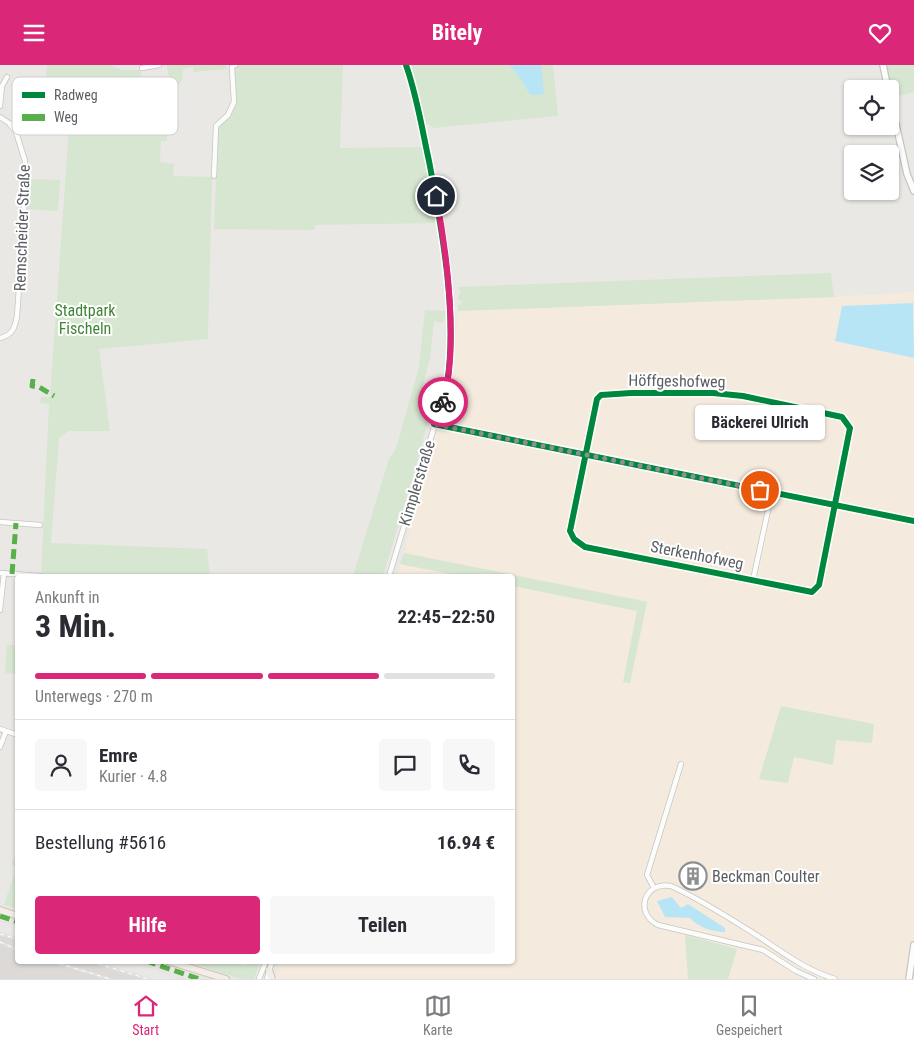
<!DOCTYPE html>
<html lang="de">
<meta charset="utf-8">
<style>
body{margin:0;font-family:"Roboto Condensed",sans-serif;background:#f7f7f7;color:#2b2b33;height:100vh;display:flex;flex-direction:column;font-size:19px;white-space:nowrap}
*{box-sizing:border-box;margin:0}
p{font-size:16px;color:#7c7c81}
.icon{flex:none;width:28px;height:28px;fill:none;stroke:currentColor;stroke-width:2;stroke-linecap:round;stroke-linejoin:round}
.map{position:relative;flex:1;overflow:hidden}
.sheet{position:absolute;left:15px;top:509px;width:500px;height:390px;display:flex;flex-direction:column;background:#fff;border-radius:5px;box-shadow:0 1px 4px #0004}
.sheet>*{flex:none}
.tools{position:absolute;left:844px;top:15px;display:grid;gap:10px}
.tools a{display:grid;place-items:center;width:55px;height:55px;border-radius:5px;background:#fff;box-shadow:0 1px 4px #0004;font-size:25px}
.pin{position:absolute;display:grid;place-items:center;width:42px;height:42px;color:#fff;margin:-21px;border:2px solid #fff;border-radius:50%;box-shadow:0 1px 5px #0007}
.courier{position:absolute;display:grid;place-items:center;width:50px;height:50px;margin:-25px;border:4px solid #db2777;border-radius:50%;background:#fff;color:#222;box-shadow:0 1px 6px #0007}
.bubble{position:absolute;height:35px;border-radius:5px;background:#fff;box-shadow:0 1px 4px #0004;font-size:16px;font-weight:700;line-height:35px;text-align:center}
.summary em{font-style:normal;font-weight:700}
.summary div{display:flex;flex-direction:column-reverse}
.summary{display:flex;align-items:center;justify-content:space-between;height:85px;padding:0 20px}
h1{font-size:32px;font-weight:700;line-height:38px}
.bar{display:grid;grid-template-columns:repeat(4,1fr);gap:8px 5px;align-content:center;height:60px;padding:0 20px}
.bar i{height:6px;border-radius:4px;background:#e1e1e2}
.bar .on{background:#db2777}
.bar p{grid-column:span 4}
.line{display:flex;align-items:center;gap:12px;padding:0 20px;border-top:1px solid #e1e1e2}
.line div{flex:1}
.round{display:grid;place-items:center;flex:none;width:52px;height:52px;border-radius:5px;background:#f7f7f7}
.button{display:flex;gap:10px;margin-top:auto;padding:10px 20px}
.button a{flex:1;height:58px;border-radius:5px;background:#db2777;color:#fff;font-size:20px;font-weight:700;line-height:58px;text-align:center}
.button a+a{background:#f7f7f7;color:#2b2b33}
header{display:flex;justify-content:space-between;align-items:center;height:65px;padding:0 20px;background:#db2777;color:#fff;font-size:22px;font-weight:700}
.tabs{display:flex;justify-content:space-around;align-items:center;height:70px;border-top:1px solid #e1e1e2;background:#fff;font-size:14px;color:#7c7c81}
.tabs a{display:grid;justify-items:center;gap:2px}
.tabs .on{color:#db2777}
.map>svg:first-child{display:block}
</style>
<header><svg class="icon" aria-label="menu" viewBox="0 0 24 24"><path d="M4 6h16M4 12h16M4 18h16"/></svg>Bitely<svg class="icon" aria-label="heart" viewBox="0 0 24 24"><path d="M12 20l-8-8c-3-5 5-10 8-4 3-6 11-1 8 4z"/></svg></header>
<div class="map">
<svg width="914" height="914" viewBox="0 0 914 914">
<rect width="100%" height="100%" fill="#eae8e5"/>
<!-- commercial -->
<path fill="#f4ebde" d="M914,227V914H276L275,913L280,896H512L513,521L637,546L623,617L630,618L647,536L404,488L451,310L458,246L834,232Z
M400,499L461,511H397Z"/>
<!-- industrial -->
<path fill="#dcd9d6" d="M0,870L17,875L18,896H89L150,914H0Z"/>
<!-- green -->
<path fill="#d6e6d0" d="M47,0H110L122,5H140L146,26L171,28L167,0H224L228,4L193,7V2L183,4L182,14L176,27L178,51L173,52V59L167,60V76H161L160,97L174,99L173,111L212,112L208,274L99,284L110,366H69L59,373L51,478L207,484L210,511H41L49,339L40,338L41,332H50L69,62L41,60Z
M238,0H343L340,83L424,82L437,158L315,160V165L214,164L218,62L233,45L236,28L234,6Z
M408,0H553L558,51L433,63L431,61L422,56L413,14Z
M885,0H914V27L893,32Z
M30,114L60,115L58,146L28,144Z
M831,208L834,232L458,246V240L463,237L458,234V231L461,227L458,222Z
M425,245L447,246L443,258L434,256L430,293L421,328L434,333L418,394L383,511H353L389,394L396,383L419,302Z
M404,488L647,537L630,618L623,617L637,546L513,521L512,511H461L400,499Z
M7,580H17V609L5,608Z
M781,641L874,659L872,678L836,675L833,700L794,692L788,718L759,714Z
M17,784V844L4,840L16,803L12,799Z
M685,870L737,884L728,914H688Z
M184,896H219L228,899L229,896H235L246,901L248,896H261L254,914H241Z"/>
<!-- water -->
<path fill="#b8e5f5" d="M508,0H541L544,29L531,30C525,22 515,3 508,0Z
M913,238L914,293L835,276L842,241Z
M672,832L681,843L688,839L725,863V867C712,867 698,862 690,853L665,852L657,836Z"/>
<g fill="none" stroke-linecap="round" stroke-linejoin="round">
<!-- street casing -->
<g stroke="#c6c5c6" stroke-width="6">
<path id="street" d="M142,3L159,0
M0,41L2,21L7,12
M0,52L9,58L16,67L25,96L24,153L17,251C15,262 13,270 0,273
M214,111L216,61L228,50L234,37L232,2L235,0
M679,328H713L743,331L842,352L850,363L819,520L812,527L585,482L574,474L570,466L597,334L601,330L631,328Z
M434,359L914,456
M0,457L40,460
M0,508L40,511
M389,511L447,320L450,283L448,219L439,150L424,74L411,16L406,0
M753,515L772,427
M0,545L4,508
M0,664L18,670
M0,682L6,666
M654,823L647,810L681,699
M259,914L266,896
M267,914L272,896
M814,914L796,906L763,885L658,860C634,848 644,816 671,821C700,834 731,854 758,871C783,888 806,905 835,914"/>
</g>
<!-- secondary casing -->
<g stroke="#c6c5c6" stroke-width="8">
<path id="secondary" d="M883,0L888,24
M890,32L907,109L914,126
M909,914L914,880"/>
</g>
<!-- primary casing -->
<g stroke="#d2c4b3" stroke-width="8">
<path id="primary" d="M0,845L18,851
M168,896L226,914
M269,905L272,914"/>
</g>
<!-- street -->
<use href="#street" stroke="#fcfcfb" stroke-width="4.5"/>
<!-- secondary -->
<use href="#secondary" stroke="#fcfcfb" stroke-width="5.5"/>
<!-- primary -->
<use href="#primary" stroke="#f2eee7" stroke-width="6"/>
<!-- tram -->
<path stroke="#e2e1e2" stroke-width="1" d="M0,856L18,861
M132,896L183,914"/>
<!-- rail casing -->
<g stroke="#e2e1e2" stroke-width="3">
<path id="rail" d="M0,869L18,874
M0,877L18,885
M51,896L110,914
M90,896L148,914"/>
</g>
<!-- rail -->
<use href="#rail" stroke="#fff" stroke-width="1" stroke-dasharray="4" stroke-linecap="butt"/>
<!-- quiet -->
<path stroke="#58b04a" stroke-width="5" stroke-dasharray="10 5" stroke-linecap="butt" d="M33,314L32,321L39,322L54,331
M12,509L16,458
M0,851L18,857
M146,896L199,914"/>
<!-- cycleway casing -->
<g stroke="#fff" stroke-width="9">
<path id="cycleway" d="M406,0C417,31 422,64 429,96C442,164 458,251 447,319C445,333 439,346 434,359L914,456
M679,328H713L743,331L842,352L850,363L819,520L812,527L585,482L574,474L570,466L597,334L601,330L631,328Z"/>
</g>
<!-- cycleway -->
<use href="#cycleway" stroke="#00873e" stroke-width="6"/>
</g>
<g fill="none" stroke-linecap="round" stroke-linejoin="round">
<!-- done -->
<path stroke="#8d8f90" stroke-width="5" stroke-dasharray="0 9" d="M443,337L434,359L760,425"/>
<!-- route -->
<path stroke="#db2777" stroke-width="6" d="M436,131C447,187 459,283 443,337"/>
</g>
<!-- icons -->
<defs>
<g id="building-ring" transform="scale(1.4375)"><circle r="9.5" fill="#fff" stroke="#8d8f90" stroke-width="1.5"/><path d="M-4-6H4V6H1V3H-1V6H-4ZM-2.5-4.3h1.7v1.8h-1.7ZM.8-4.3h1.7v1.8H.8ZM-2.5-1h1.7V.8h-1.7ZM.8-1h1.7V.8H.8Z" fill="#8d8f90"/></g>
</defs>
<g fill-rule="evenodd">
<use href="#building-ring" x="693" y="811"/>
</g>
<g text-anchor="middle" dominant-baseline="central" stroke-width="4" stroke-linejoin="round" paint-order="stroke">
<!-- street labels -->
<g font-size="16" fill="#5b5f63" stroke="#fff">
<text transform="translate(22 163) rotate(-88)">Remscheider Straße</text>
<text transform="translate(677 316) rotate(1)">Höffgeshofweg</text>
<text transform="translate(417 418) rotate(-73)">Kimplerstraße</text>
<text transform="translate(697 490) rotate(11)">Sterkenhofweg</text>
</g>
<!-- park labels -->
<g font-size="16" fill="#418538" stroke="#fff">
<text x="85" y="245">Stadtpark<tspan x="85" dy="18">Fischeln</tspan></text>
</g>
<!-- poi labels -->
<g font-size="16" fill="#5b5f63" stroke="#fff" text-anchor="start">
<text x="712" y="811">Beckman Coulter</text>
</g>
</g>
<!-- legend -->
<rect x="12" y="12" width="166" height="58" rx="8" fill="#fff" stroke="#cecfd0" stroke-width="1"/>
<rect x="22" y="27" width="23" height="6" fill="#00873e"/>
<rect x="22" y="49" width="23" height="7" fill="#58b04a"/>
<g font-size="14" fill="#5b5f63">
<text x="54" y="35">Radweg</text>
<text x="54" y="57">Weg</text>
</g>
</svg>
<div class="tools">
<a><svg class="icon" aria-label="locate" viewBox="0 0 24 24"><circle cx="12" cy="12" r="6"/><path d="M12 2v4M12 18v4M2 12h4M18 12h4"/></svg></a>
<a><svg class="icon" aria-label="layers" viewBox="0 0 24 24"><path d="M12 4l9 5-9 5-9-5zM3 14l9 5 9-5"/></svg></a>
</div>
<div class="pin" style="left:760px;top:425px;background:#ea580c"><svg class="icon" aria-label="bag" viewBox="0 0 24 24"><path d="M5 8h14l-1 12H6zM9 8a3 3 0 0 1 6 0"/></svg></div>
<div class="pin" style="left:436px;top:131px;background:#1f2937"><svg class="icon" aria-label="home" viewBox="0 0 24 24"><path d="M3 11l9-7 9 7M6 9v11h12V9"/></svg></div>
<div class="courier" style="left:443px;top:337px"><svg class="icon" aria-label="bike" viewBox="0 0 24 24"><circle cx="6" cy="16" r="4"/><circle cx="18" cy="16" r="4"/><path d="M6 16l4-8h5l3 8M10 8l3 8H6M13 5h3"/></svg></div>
<div class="bubble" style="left:695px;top:340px;width:130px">Bäckerei Ulrich</div>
<section class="sheet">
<div class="summary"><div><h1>3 Min.</h1><p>Ankunft in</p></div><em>22:45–22:50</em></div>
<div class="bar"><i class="on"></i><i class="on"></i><i class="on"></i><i></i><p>Unterwegs · 270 m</p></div>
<div class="line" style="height:90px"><a class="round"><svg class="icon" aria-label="person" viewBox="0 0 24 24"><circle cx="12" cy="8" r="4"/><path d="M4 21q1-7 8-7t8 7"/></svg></a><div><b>Emre</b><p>Kurier · 4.8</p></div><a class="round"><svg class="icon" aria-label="chat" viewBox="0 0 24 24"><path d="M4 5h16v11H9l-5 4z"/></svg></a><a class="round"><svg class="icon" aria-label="phone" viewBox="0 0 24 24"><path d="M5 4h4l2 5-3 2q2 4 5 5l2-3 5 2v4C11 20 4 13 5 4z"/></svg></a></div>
<div class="line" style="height:65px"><div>Bestellung #5616</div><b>16.94 €</b></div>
<div class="button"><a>Hilfe</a><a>Teilen</a></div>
</section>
</div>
<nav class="tabs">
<a class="on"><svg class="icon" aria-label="home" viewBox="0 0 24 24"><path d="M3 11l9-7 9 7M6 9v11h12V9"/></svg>Start</a>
<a><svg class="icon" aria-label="map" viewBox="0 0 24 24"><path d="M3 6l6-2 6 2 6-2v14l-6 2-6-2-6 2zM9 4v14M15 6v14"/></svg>Karte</a>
<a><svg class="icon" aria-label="saved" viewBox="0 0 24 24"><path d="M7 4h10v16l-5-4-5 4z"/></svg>Gespeichert</a>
</nav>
